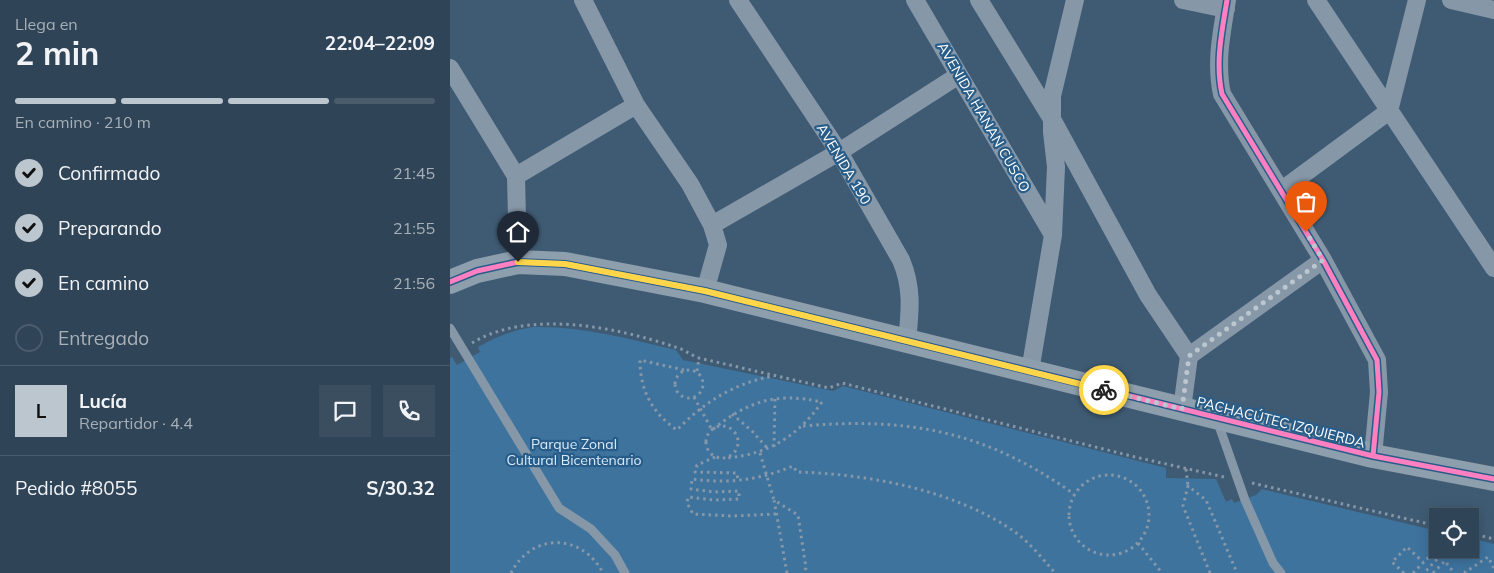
<!DOCTYPE html>
<html lang="es">
<meta charset="utf-8">
<style>
body{margin:0;font-family:Mulish,sans-serif;background:#3b4e60;color:#f1f3f6;height:100vh;display:flex;flex-direction:column;font-size:19px;white-space:nowrap}
*{box-sizing:border-box;margin:0}
p{font-size:16px;color:#a7b0b9}
.icon{flex:none;width:28px;height:28px;fill:none;stroke:currentColor;stroke-width:2;stroke-linecap:round;stroke-linejoin:round}
.map{position:relative;flex:1;overflow:hidden}
.sheet{display:flex;flex-direction:column;background:#2f4456;width:450px}
.sheet>*{flex:none}
.buttons{position:absolute;left:979px;top:508px;display:grid;gap:10px}
.buttons a{display:grid;place-items:center;width:50px;height:50px;border-radius:0px;background:#2f4456;box-shadow:0 2px 12px #0003,0 0 0 1px #4a5c6c;font-size:25px}
.pin{position:absolute;display:grid;place-items:center;width:42px;height:42px;color:#fff;margin:-51px -21px;border-radius:50% 50% 50% 0;rotate:-45deg;box-shadow:0 0 5px #0007}
.pin .icon{rotate:45deg}
.courier{position:absolute;display:grid;place-items:center;width:50px;height:50px;margin:-25px;border:4px solid #ffd54a;border-radius:50%;background:#fff;color:#222;box-shadow:0 1px 6px #0007}
.head em{font-style:normal;font-weight:700}
.head div{display:flex;flex-direction:column-reverse}
.head{display:flex;align-items:center;justify-content:space-between;height:85px;padding:0 15px}
h1{font-size:32px;font-weight:700;line-height:38px}
.bar{display:grid;grid-template-columns:repeat(4,1fr);gap:8px 5px;align-content:center;height:60px;padding:0 15px}
.bar i{height:6px;border-radius:4px;background:#4a5c6c}
.bar .active{background:#bcc6ce}
.bar p{grid-column:span 4}
.line{display:flex;align-items:center;gap:12px;padding:0 15px;border-top:1px solid #4a5c6c}
.line div{flex:1}
.round{display:grid;place-items:center;flex:none;width:52px;height:52px;border-radius:0px;background:#3b4e60}
ol{padding:0 15px;list-style:none}
li{display:flex;align-items:center;gap:15px;height:55px}
li p{margin-inline-start:auto}
li .icon{padding:5px;border-radius:50%;background:#bcc6ce;color:#111;stroke-width:4}
li:last-child{color:#a7b0b9}
li i{width:28px;height:28px;border:2px solid #4a5c6c;border-radius:50%}
main{display:flex;flex:1;min-height:0}
.map>svg:first-child{display:block}
</style>
<main>
<section class="sheet">
<div class="head"><div><h1>2 min</h1><p>Llega en</p></div><em>22:04–22:09</em></div>
<div class="bar"><i class="active"></i><i class="active"></i><i class="active"></i><i></i><p>En camino · 210 m</p></div>
<ol>
<li><svg class="icon" aria-label="check" viewBox="0 0 24 24"><path d="M5 12l5 5 9-10"/></svg>Confirmado<p>21:45</p></li>
<li><svg class="icon" aria-label="check" viewBox="0 0 24 24"><path d="M5 12l5 5 9-10"/></svg>Preparando<p>21:55</p></li>
<li><svg class="icon" aria-label="check" viewBox="0 0 24 24"><path d="M5 12l5 5 9-10"/></svg>En camino<p>21:56</p></li>
<li><i></i>Entregado</li>
</ol>
<div class="line" style="height:90px"><b class="round" style="background:#bcc6ce;color:#111">L</b><div><b>Lucía</b><p>Repartidor · 4.4</p></div><a class="round"><svg class="icon" aria-label="chat" viewBox="0 0 24 24"><path d="M4 5h16v11H9l-5 4z"/></svg></a><a class="round"><svg class="icon" aria-label="phone" viewBox="0 0 24 24"><path d="M5 4h4l2 5-3 2q2 4 5 5l2-3 5 2v4C11 20 4 13 5 4z"/></svg></a></div>
<div class="line" style="height:65px"><div>Pedido #8055</div><b>S/30.32</b></div>
</section>
<div class="map">
<svg width="1044" height="573" viewBox="0 0 1044 573">
<rect width="100%" height="100%" fill="#3f5b73"/>
<!-- green -->
<path fill="#3e739e" d="M83,327C132,326 179,339 226,350L233,360L383,391L393,386L716,468V478L766,479L776,502L782,499L784,503L806,495L812,489L987,531L988,549H1020V538L1044,544V573H0V358L2,357L7,365L30,352L28,347C46,337 63,330 83,327Z"/>
<g fill="none" stroke-linecap="round" stroke-linejoin="round">
<!-- path -->
<path stroke="#8697a8" stroke-width="3" stroke-dasharray="2.5 4" stroke-linecap="butt" d="M22,343C78,309 166,327 225,347C234,349 240,355 249,358L379,388L392,383L685,457L774,477
M225 384a14 14 0 1 1 28 0a14 14 0 1 1-28 0Z
M234,370L190,360C190,390 202,413 227,430C254,402 285,383 323,376
M247,371L249,358
M244,397L262,430C298,401 326,392 372,402C348,436 319,454 277,458
M282,414L302,431L319,450
M353,426C459,417 535,431 624,494
M256 442a16 16 0 1 1 32 0a16 16 0 1 1-32 0Z
M324,447L325,398
M310,453L324,500
M265,457L247,465L245,472L287,473L288,481
M736,469L738,486
M619 515a40 40 0 1 1 80 0a40 40 0 1 1-80 0Z
M802,483L988,526
M326,514L283,516L243,514L237,503L238,497L264,500L289,499V491L264,492L241,489L242,479C278,484 310,480 343,466L347,472C418,474 505,490 565,532C580,543 593,559 605,573
M1020,533L1044,539
M688,543L712,573
M61,573C82,532 132,533 153,573
M337,573L324,500L348,515L356,568L353,573
M760,573L733,506L738,486L756,500L787,573
M954,573L942,562L957,547L973,562
M963,573L986,550L991,555L974,573
M983,573L995,561L1004,573
M1014,573L1038,557L1044,568"/>
<!-- lane -->
<path stroke="#8697a8" stroke-width="9" d="M0,328L109,508L141,529L165,555L175,573
M767,420L795,500L823,563L831,573"/>
<!-- street -->
<path stroke="#8697a8" stroke-width="18" d="M133,0L186,105L240,184L262,225L268,245L255,291
M288,0L389,152L451,260C463,288 460,312 457,341
M465,0L603,235
M529,0L602,119L698,295L739,356
M733,0L776,9
M777,0C772,31 765,62 772,94L873,260L927,360L929,392L923,456
M866,0L1044,268
M1001,0L1044,10
M0,68L66,176L68,262
M66,176L186,105
M832,190L939,111L967,0
M262,225L389,152L509,75
M580,371L603,235L606,167L602,132V96L625,0
M732,409L739,356L873,260"/>
<!-- secondary -->
<path stroke="#8d9ead" stroke-width="24" d="M0,282L27,271L68,262L115,264L255,291L923,456L1044,479"/>
<!-- cycleway casing -->
<g stroke="#295d89" stroke-width="8">
<path id="cycleway" d="M777,0C772,31 765,62 772,94L873,260L927,360L929,392L923,456
M0,282L27,271L68,262L115,264L255,291L923,456L1044,479"/>
</g>
<!-- cycleway -->
<use href="#cycleway" stroke="#ff80c0" stroke-width="5"/>
</g>
<g fill="none" stroke-linecap="round" stroke-linejoin="round">
<!-- done -->
<path stroke="#bcc6ce" stroke-width="5" stroke-dasharray="0 9" d="M654,390L732,409L739,356L873,260L856,232"/>
<!-- route -->
<path stroke="#ffd54a" stroke-width="6" d="M68,262L115,264L255,291L654,390"/>
</g>
<g text-anchor="middle" dominant-baseline="central" stroke-width="4.5" stroke-linejoin="round" paint-order="stroke">
<!-- street labels -->
<g font-size="14" fill="#fff" stroke="#295d89">
<text transform="translate(534 117) rotate(60)">AVENIDA HANAN CUSCO</text>
<text transform="translate(394 164) rotate(59)">AVENIDA 190</text>
<text transform="translate(831 422) rotate(14)">PACHACÚTEC IZQUIERDA</text>
</g>
<!-- park labels -->
<g font-size="14" fill="#daeaf7" stroke="#295d89">
<text x="124" y="444">Parque Zonal<tspan x="124" dy="16">Cultural Bicentenario</tspan></text>
</g>
</g>
</svg>
<div class="buttons">
<a><svg class="icon" aria-label="locate" viewBox="0 0 24 24"><circle cx="12" cy="12" r="6"/><path d="M12 2v4M12 18v4M2 12h4M18 12h4"/></svg></a>
</div>
<div class="pin" style="left:856px;top:232px;background:#ea580c"><svg class="icon" aria-label="bag" viewBox="0 0 24 24"><path d="M5 8h14l-1 12H6zM9 8a3 3 0 0 1 6 0"/></svg></div>
<div class="pin" style="left:68px;top:262px;background:#1f2937"><svg class="icon" aria-label="home" viewBox="0 0 24 24"><path d="M3 11l9-7 9 7M6 9v11h12V9"/></svg></div>
<div class="courier" style="left:654px;top:390px"><svg class="icon" aria-label="bike" viewBox="0 0 24 24"><circle cx="6" cy="16" r="4"/><circle cx="18" cy="16" r="4"/><path d="M6 16l4-8h5l3 8M10 8l3 8H6M13 5h3"/></svg></div>
</div>
</main>
